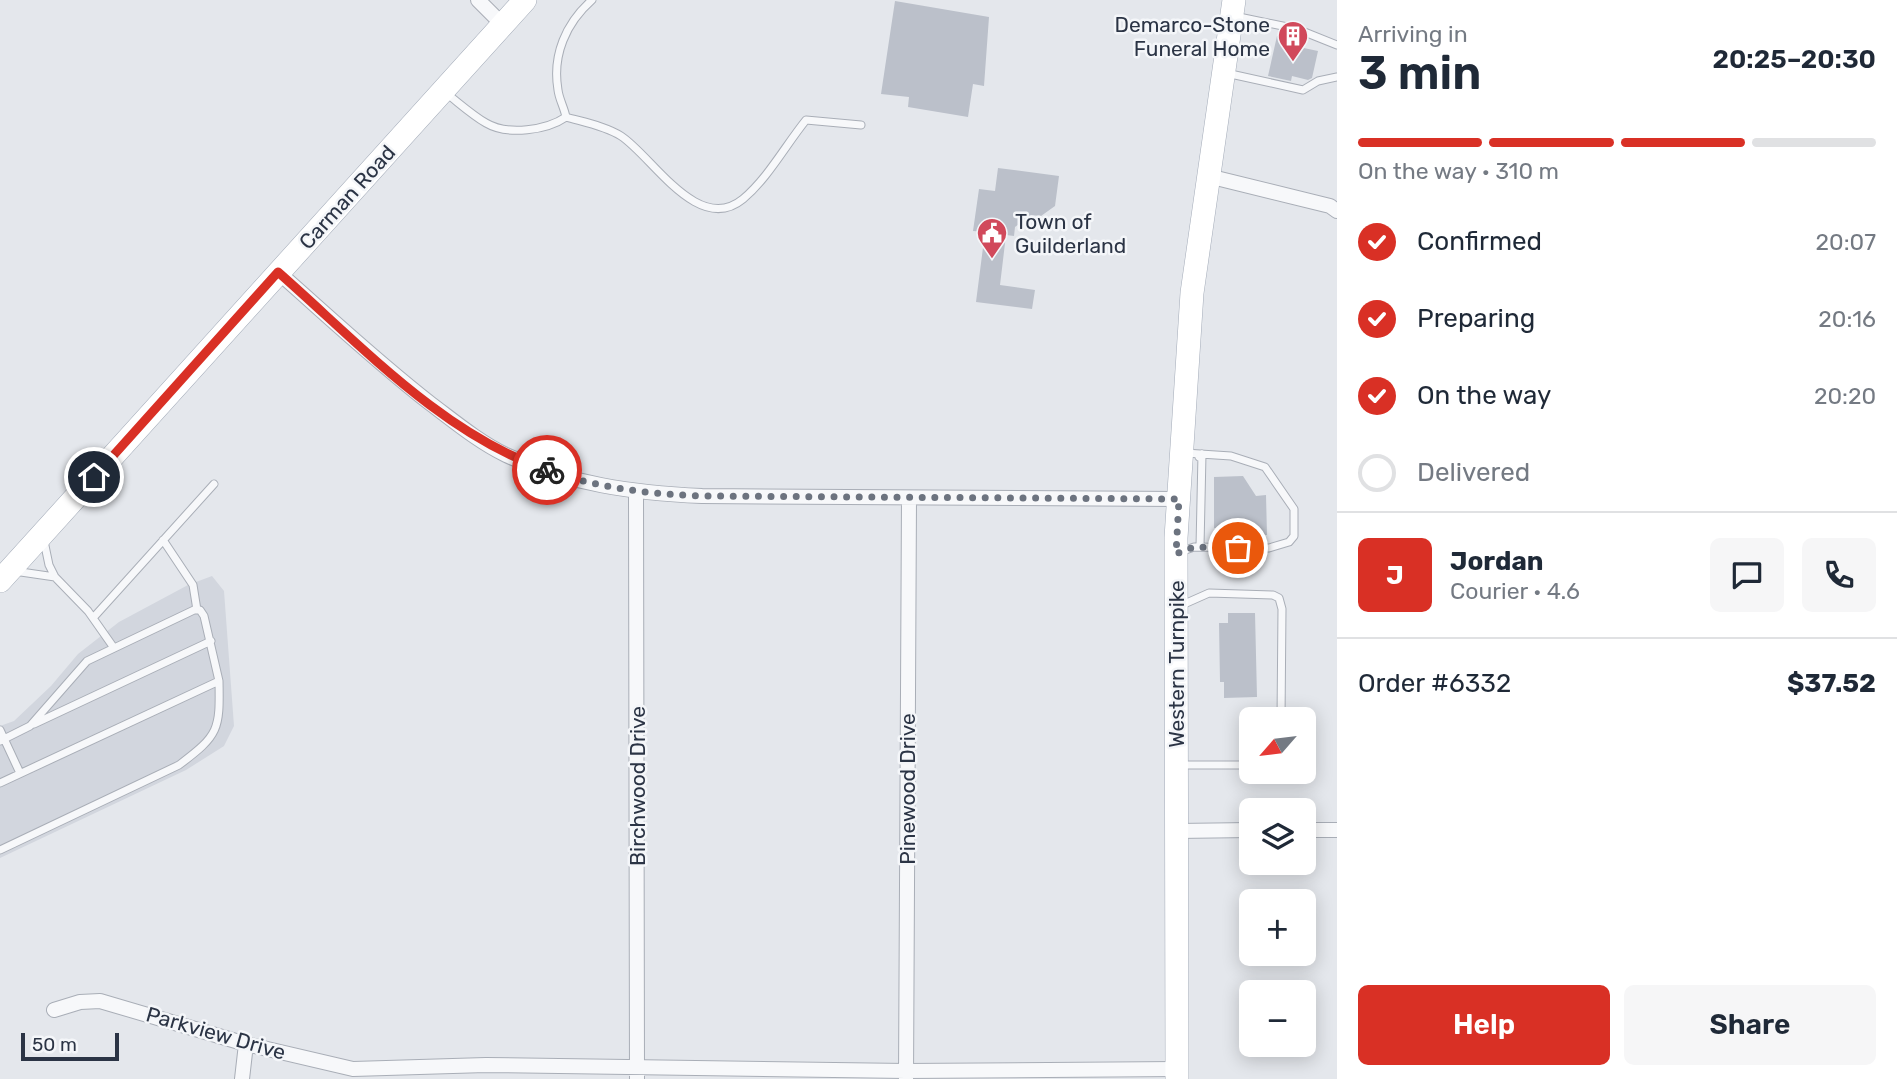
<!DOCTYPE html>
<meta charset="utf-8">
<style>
body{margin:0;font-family:Rubik,sans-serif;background:#f6f6f7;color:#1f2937;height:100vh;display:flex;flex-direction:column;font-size:26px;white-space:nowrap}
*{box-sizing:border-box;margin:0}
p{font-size:23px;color:#747a83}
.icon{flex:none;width:38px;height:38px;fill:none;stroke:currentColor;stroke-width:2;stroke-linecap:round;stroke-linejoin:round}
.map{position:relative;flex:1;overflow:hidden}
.panel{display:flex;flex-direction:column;background:#fff;width:560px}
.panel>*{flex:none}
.needle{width:46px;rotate:242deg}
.buttons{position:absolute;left:1239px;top:707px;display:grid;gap:14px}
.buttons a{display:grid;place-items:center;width:77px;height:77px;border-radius:10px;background:#fff;box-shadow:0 4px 18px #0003;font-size:35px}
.scale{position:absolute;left:21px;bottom:18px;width:98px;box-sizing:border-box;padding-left:7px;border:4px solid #2b3445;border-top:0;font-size:19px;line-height:24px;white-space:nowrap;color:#2b3445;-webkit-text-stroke:5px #f4f6f9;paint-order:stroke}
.pin{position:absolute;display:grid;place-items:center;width:60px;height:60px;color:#fff;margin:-30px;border:4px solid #fff;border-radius:50%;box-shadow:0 2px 7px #0007}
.courier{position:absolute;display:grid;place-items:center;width:70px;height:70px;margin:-35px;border:5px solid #d93025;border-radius:50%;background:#fff;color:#222;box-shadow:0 2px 9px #0007}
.headline em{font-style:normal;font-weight:600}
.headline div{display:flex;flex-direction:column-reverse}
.headline{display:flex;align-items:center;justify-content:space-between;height:119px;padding:0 21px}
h1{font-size:46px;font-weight:600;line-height:52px}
.bar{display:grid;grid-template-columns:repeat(4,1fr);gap:10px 7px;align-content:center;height:84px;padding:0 21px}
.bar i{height:9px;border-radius:5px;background:#e0e1e3}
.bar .current{background:#d93025}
.bar p{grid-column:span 4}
.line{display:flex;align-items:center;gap:18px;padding:0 21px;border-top:2px solid #e0e1e3}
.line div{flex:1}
.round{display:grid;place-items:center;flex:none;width:74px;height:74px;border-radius:10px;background:#f6f6f7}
ol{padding:0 21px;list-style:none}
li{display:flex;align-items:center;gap:21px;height:77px}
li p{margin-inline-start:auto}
li .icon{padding:7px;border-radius:50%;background:#d93025;color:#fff;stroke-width:4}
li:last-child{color:#747a83}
li i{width:38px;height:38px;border:4px solid #e0e1e3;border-radius:50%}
.action{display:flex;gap:14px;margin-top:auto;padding:14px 21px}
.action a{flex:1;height:80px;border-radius:10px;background:#d93025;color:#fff;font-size:28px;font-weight:600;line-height:80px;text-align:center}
.action a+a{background:#f6f6f7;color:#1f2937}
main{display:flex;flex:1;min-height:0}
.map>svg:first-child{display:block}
</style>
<main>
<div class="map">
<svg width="1337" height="1079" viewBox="0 0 1337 1079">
<rect width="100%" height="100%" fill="#e4e7ec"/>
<!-- built -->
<path fill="#d2d6de" d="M212,576L224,591L234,726L224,746L186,770L0,858V726L14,721L51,686L78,654L119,622L188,585Z"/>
<!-- building -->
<path fill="#bbc0ca" d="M895,1L989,17L984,86L973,84L968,117L908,107L909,97L881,94Z
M1287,33L1297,36L1296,40L1301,41L1299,47L1318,51L1312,78L1308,80L1292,76L1291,81L1268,76L1277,36L1286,38Z
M998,168L1059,176L1055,206L1041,216L1031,215L1015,227L1014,236L1006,235L1000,285L1035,290L1032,309L976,302L985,232L973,231L979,189L995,191Z
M1243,476L1256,496L1266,495L1267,535H1231L1230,527L1214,528V477Z
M1228,613H1255L1257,697L1224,698V682H1220L1219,623H1228Z"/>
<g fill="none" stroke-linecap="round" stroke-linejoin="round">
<!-- service casing -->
<g stroke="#a9aeb7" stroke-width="9">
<path id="service" d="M1234,16L1297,29L1337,45
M1226,73L1303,90L1318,81L1337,77
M446,93C459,103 472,115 486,123C508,136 547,130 566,117C564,107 559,99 558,90C552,55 566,23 592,0
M566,117C583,122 605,126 621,136C652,156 698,236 743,199C768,178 785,146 806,120L861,125
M1199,457L1202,454L1200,547
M163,540L193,585L197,610
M44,541L49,565L55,577
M1180,552L1194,547L1269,548L1289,542L1294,536V509L1265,467L1231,456L1185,453
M14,571L55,577L88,611L114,648
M1182,605L1209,593L1273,595L1279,598L1282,609L1281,719
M93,618L214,484
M34,724L211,641
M0,730L20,773
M0,741L30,726L87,661L194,610H200L204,616L219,681L0,783
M1178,765H1251
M0,850L179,765C219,735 220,730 219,681"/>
</g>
<!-- minor casing -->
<g stroke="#a9aeb7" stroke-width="16">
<path id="minor" d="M478,0L503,25
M1208,176L1330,206L1337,211
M278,272C329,317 378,363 431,404C455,422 479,442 506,455C568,484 634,493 702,496L1179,499
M636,493L637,1079
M1304,830H1337
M1177,831L1251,830
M54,1010L80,1002L100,1001L246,1044L353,1069L486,1065L906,1071L1177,1069
M906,1078L909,499
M242,1079L246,1044"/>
</g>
<!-- primary casing -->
<g stroke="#a3abb8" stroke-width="24">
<path id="primary" d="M0,581L525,0
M1177,1079L1176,538L1192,293L1234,0"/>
</g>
<!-- service -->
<use href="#service" stroke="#f7f8fa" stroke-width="7"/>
<!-- minor -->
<use href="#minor" stroke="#f7f8fa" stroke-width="14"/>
<!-- primary -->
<use href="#primary" stroke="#fff" stroke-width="23"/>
</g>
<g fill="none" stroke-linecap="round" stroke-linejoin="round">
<!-- done -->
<path stroke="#6c737f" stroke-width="7" stroke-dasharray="0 12.6" d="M547,470C598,488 648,494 702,496L1179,499L1176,554L1194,547L1238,548"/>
<!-- route -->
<path stroke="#d93025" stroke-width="9" d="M94,477L278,272C360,344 442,434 547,470"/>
</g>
<!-- icons -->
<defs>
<g id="building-pin" transform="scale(1.575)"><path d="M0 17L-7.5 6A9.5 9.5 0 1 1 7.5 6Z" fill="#d1495b" stroke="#f4f6f9"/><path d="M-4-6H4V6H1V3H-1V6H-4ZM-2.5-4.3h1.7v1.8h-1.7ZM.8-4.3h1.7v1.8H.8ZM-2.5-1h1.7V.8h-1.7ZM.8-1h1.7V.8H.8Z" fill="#fff"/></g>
<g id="civic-pin" transform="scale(1.575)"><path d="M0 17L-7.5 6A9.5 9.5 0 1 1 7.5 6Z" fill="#d1495b" stroke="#f4f6f9"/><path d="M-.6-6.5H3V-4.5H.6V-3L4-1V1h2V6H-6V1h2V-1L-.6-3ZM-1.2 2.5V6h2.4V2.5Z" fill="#fff"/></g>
</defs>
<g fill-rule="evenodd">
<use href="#building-pin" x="1293" y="36"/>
<use href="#civic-pin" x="992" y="233"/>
</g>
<g text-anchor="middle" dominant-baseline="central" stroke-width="5" stroke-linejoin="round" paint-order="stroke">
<!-- poi labels -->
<g font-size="21" fill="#2b3445" stroke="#f4f6f9" text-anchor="end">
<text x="1270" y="24">Demarco-Stone<tspan x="1270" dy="24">Funeral Home</tspan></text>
<text x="1015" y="221" text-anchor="start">Town of<tspan x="1015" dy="24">Guilderland</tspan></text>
</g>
<!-- street labels -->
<g font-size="21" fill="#2b3445" stroke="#f4f6f9">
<text transform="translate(347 197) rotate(-48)">Carman Road</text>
<text transform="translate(1176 664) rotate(-90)">Western Turnpike</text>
<text transform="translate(637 786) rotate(-90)">Birchwood Drive</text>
<text transform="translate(907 789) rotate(-90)">Pinewood Drive</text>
<text transform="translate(216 1033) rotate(16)">Parkview Drive</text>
</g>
</g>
</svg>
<div class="buttons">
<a><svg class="needle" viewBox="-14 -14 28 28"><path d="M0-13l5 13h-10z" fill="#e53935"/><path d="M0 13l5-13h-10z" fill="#747a83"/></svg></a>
<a><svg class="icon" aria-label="layers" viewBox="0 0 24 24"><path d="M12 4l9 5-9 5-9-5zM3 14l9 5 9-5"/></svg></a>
<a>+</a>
<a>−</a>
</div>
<div class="scale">50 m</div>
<div class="pin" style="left:1238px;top:548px;background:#ea580c"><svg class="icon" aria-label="bag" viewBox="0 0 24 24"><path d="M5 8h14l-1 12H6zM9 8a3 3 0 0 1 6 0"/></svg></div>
<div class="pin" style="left:94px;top:477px;background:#1f2937"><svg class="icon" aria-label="home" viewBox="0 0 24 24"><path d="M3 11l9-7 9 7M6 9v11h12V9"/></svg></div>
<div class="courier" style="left:547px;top:470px"><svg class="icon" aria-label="bike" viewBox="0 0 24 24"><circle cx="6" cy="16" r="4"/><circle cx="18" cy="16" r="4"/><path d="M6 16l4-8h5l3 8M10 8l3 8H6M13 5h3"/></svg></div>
</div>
<section class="panel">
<div class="headline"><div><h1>3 min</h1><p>Arriving in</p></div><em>20:25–20:30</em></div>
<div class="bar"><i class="current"></i><i class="current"></i><i class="current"></i><i></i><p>On the way · 310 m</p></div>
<ol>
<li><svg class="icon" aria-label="check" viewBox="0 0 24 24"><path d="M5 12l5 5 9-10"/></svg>Confirmed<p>20:07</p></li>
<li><svg class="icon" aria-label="check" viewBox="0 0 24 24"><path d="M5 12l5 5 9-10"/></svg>Preparing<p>20:16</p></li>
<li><svg class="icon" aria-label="check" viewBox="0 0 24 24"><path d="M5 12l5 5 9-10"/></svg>On the way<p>20:20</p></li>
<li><i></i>Delivered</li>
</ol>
<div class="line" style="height:126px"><b class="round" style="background:#d93025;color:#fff">J</b><div><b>Jordan</b><p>Courier · 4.6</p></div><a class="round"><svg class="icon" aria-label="chat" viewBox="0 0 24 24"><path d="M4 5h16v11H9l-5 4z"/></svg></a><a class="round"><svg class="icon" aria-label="phone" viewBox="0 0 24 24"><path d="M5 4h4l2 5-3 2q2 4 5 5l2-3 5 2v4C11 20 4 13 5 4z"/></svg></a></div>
<div class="line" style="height:91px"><div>Order #6332</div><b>$37.52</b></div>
<div class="action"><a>Help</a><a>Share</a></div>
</section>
</main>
